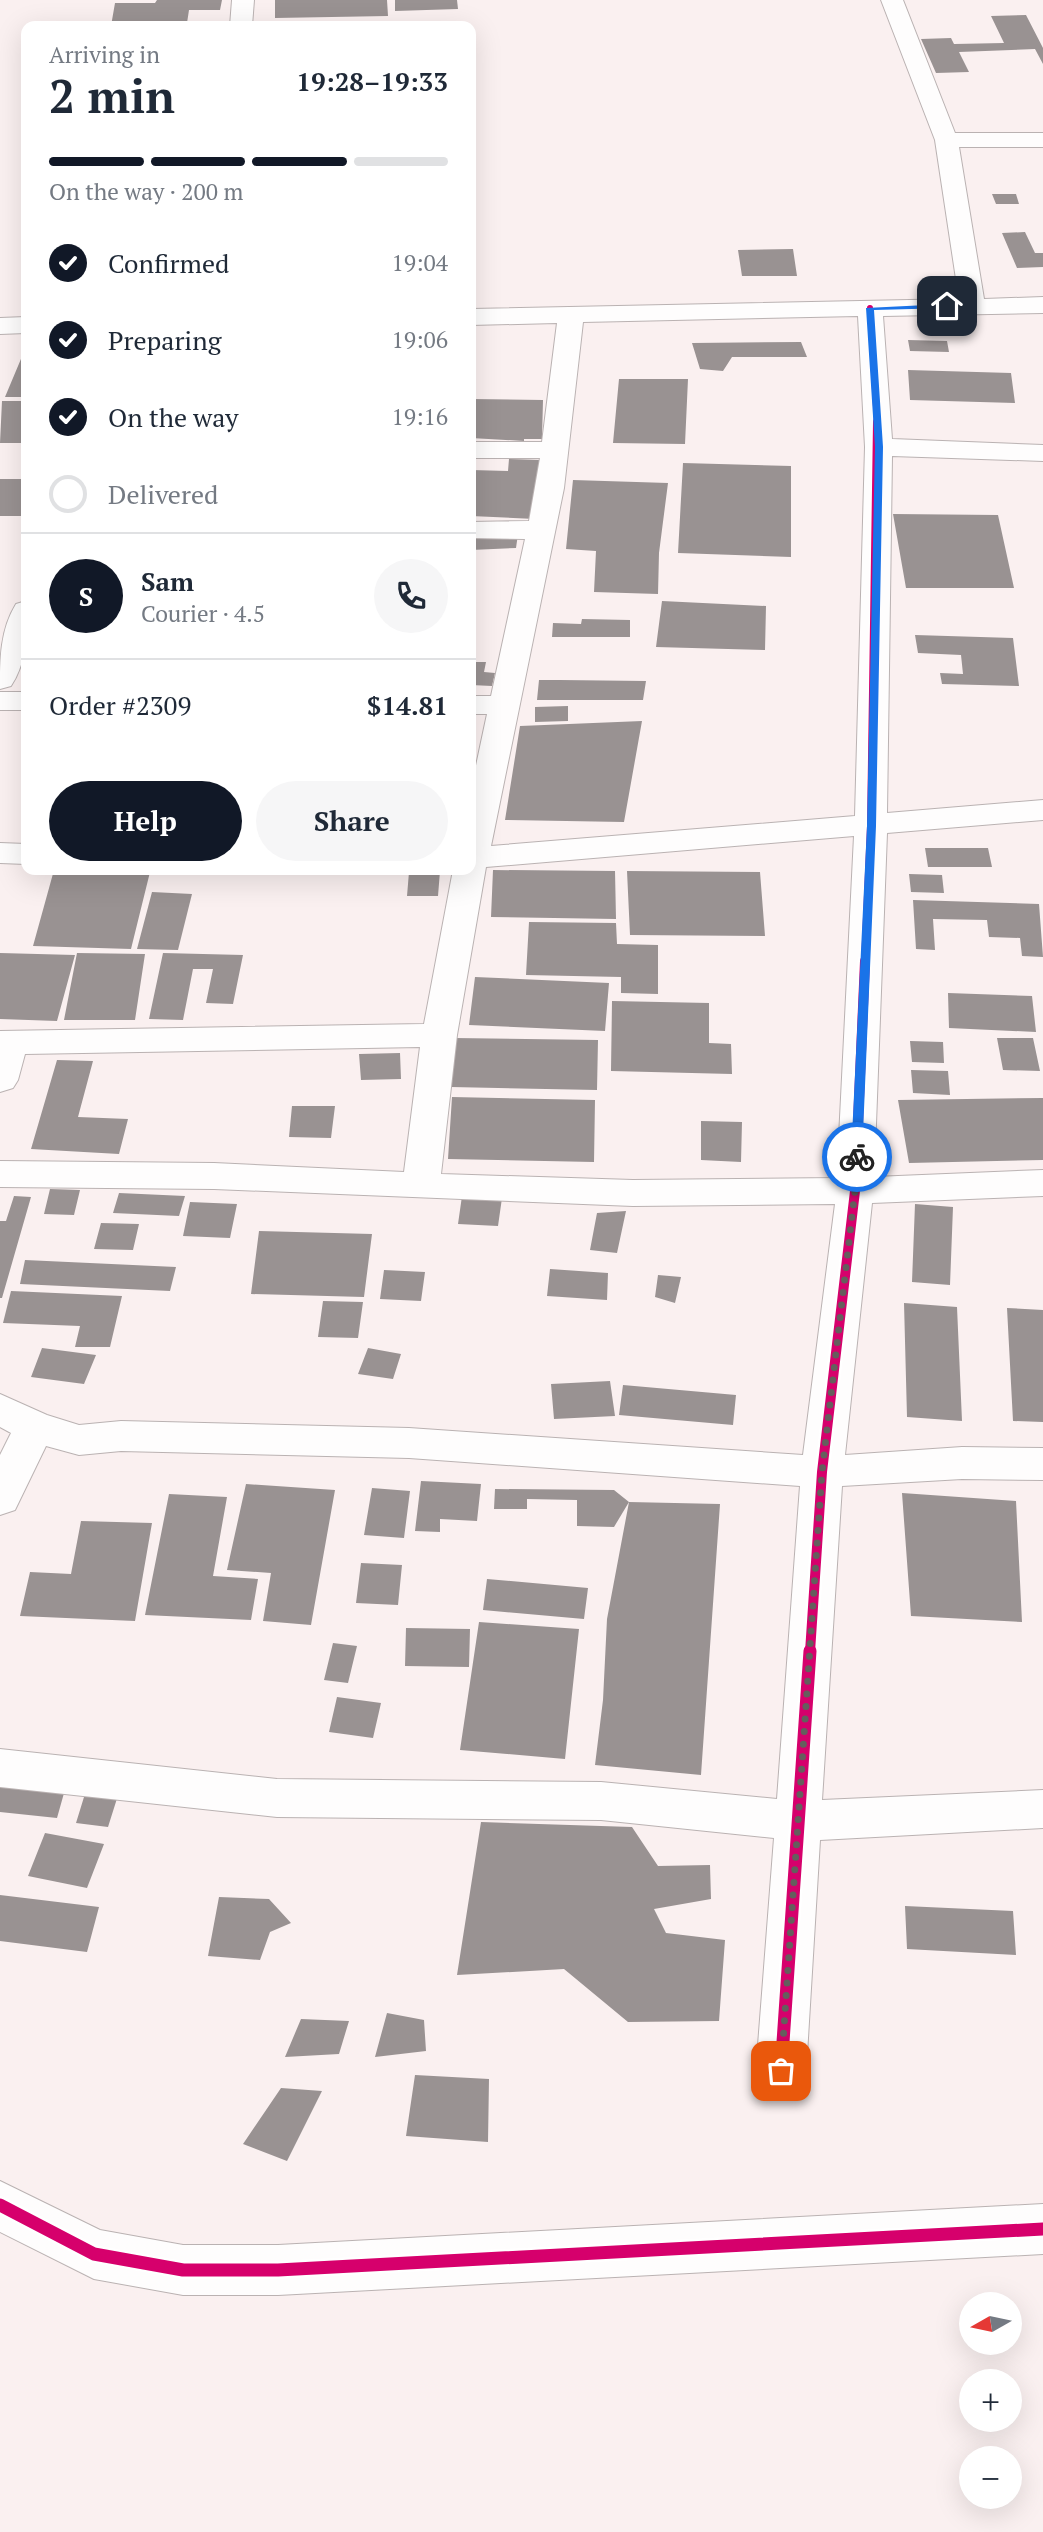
<!DOCTYPE html>
<meta charset="utf-8">
<style>
body{margin:0;font-family:"PT Serif",serif;background:#f6f6f7;color:#1f2937;height:100vh;display:flex;flex-direction:column;font-size:26px;white-space:nowrap}
*{box-sizing:border-box;margin:0}
p{font-size:23px;color:#747a83}
.icon{flex:none;width:38px;height:38px;fill:none;stroke:currentColor;stroke-width:2;stroke-linecap:round;stroke-linejoin:round}
.map{position:relative;flex:1;overflow:hidden}
.side{position:absolute;left:21px;top:21px;width:455px;height:854px;display:flex;flex-direction:column;background:#fff;border-radius:14px;box-shadow:0 7px 28px #0002}
.side>*{flex:none}
.needle{width:46px;rotate:261deg}
.fabs{position:absolute;left:959px;top:2292px;display:grid;gap:14px}
.fabs a{display:grid;place-items:center;width:63px;height:63px;border-radius:50%;background:#fff;box-shadow:0 7px 28px #0002;font-size:35px}
.pin{position:absolute;display:grid;place-items:center;width:60px;height:60px;color:#fff;margin:-30px;border-radius:14px;box-shadow:0 4px 10px #0006}
.courier{position:absolute;display:grid;place-items:center;width:70px;height:70px;margin:-35px;border:5px solid #1a73e8;border-radius:50%;background:#fff;color:#222;box-shadow:0 2px 9px #0007}
.summary em{font-style:normal;font-weight:700}
.summary div{display:flex;flex-direction:column-reverse}
.summary{display:flex;align-items:center;justify-content:space-between;height:119px;padding:0 28px}
h1{font-size:46px;font-weight:700;line-height:52px}
.bar{display:grid;grid-template-columns:repeat(4,1fr);gap:10px 7px;align-content:center;height:84px;padding:0 28px}
.bar i{height:9px;border-radius:5px;background:#e0e1e3}
.bar .current{background:#111827}
.bar p{grid-column:span 4}
.line{display:flex;align-items:center;gap:18px;padding:0 28px;border-top:2px solid #e0e1e3}
.line div{flex:1}
.round{display:grid;place-items:center;flex:none;width:74px;height:74px;border-radius:37px;background:#f6f6f7}
ol{padding:0 28px;list-style:none}
li{display:flex;align-items:center;gap:21px;height:77px}
li p{margin-inline-start:auto}
li .icon{padding:7px;border-radius:50%;background:#111827;color:#fff;stroke-width:4}
li:last-child{color:#747a83}
li i{width:38px;height:38px;border:4px solid #e0e1e3;border-radius:50%}
.button{display:flex;gap:14px;margin-top:auto;padding:14px 28px}
.button a{flex:1;height:80px;border-radius:42px;background:#111827;color:#fff;font-size:28px;font-weight:700;line-height:80px;text-align:center}
.button a+a{background:#f6f6f7;color:#1f2937}
.map>svg:first-child{display:block}
</style>
<div class="map">
<svg width="1043" height="2532" viewBox="0 0 1043 2532">
<rect width="100%" height="100%" fill="#faf0f0"/>
<!-- building -->
<path fill="#999292" d="M157,0H222L220,10H189L187,23H215V26H111L115,3H155Z
M275,0H387L388,16L275,18Z
M395,0H457L458,9L395,11Z
M1026,15L1043,48V64L1035,49L959,52L969,72L936,73L921,39L951,38L954,44L1004,43L991,16Z
M992,194H1016L1019,204H996Z
M1025,232L1035,253H1043V267L1017,268L1002,233Z
M793,249L797,276H742L738,250Z
M908,340L947,341L949,352L910,351Z
M801,342L807,357H732L723,371L700,369L692,343Z
M26,347V397H5Z
M908,370L1011,373L1015,403L910,400Z
M619,379H688L685,444L613,443Z
M471,399L543,400L542,439H524V441L471,438Z
M2,401H26V443H0Z
M509,459L542,460L535,519L471,516V470L508,471Z
M683,463L791,466V557L678,553Z
M0,479H26V516H0Z
M573,480L668,483L659,553L658,594L594,592L596,551L566,549Z
M893,514L998,515L1014,588H906Z
M471,534H518L516,548L471,550Z
M662,601L766,606L765,650L656,647Z
M582,619L630,620V637H552L553,623L581,624Z
M915,635L1013,638L1019,686L942,684L940,673L963,674L961,655L918,653Z
M471,662H486L484,672L495,673L492,686L471,685Z
M539,680H560L646,681L643,700H537Z
M568,706V721L535,722V707Z
M642,721L624,822L505,820L520,726Z
M925,848H988L992,867H928Z
M54,870L150,872L131,949L33,946Z
M493,870L615,871L616,919L491,917Z
M440,871L438,896H407L409,872Z
M627,871L760,872L765,936L630,935Z
M909,874L942,875L944,893L911,892Z
M152,892L192,894L178,950L137,949Z
M913,900L1039,904L1043,957L1022,956L1020,938L989,937L987,920L933,919L935,950L916,949Z
M529,922L616,923L617,944L658,945V994L621,993V977L526,975Z
M0,953L75,955L57,1021L0,1019Z
M77,953L145,954L135,1020H64Z
M163,953L243,955L233,1004L206,1003L213,969H193L183,1020L149,1019Z
M475,977L609,983L605,1031L469,1025Z
M948,993L1032,996L1036,1032L949,1028Z
M612,1001L709,1003V1043L731,1044L732,1074L611,1071Z
M454,1038L598,1040L597,1090L451,1087Z
M997,1038H1033L1040,1071L1003,1070Z
M910,1041L943,1042L944,1063L912,1062Z
M400,1053L401,1079L361,1080L359,1054Z
M57,1060L93,1061L78,1117L128,1119L119,1154L31,1149Z
M911,1070L948,1071L950,1095L913,1093Z
M452,1097L595,1100L594,1162L448,1159Z
M1043,1098V1160L909,1163L898,1100Z
M292,1106H335L331,1138L289,1137Z
M701,1121L742,1122L741,1162L701,1160Z
M50,1189L80,1190L74,1215L44,1214Z
M119,1193L185,1196L179,1216L113,1213Z
M14,1196L31,1197L2,1298H0V1221H6Z
M462,1196L502,1198L498,1226L458,1224Z
M190,1202L237,1204L230,1238L183,1236Z
M915,1204L953,1207L950,1285L912,1282Z
M626,1211L617,1253L590,1250L597,1213Z
M101,1223L139,1224L133,1250L94,1249Z
M259,1231L372,1234L364,1297L251,1294Z
M25,1260L176,1267L170,1291L20,1284Z
M550,1269L608,1273L607,1300L547,1296Z
M384,1270L425,1272L421,1301L380,1299Z
M658,1275L681,1277L675,1303L655,1297Z
M11,1291L122,1296L110,1347H75L80,1326L3,1323Z
M323,1301L363,1302L358,1338L318,1337Z
M904,1303L957,1307L962,1421L907,1417Z
M1007,1308L1043,1310V1422L1013,1421Z
M42,1348L96,1355L84,1384L31,1377Z
M368,1348L401,1354L393,1379L358,1374Z
M610,1381L615,1416L554,1419L551,1384Z
M623,1385L736,1395L733,1425L619,1415Z
M421,1481L481,1484L477,1521L440,1519V1532L415,1531Z
M246,1484L335,1490L311,1625L263,1621L271,1573L227,1570Z
M372,1488L410,1491L404,1538L364,1535Z
M495,1489L614,1490L629,1502L614,1527L577,1526V1500L527,1499V1509H494Z
M902,1493L1016,1501L1022,1622L911,1616Z
M169,1494L227,1497L213,1576L258,1579L251,1620L145,1615Z
M629,1502L720,1504L701,1775L595,1765L603,1700L607,1619Z
M81,1521L152,1523L135,1621L20,1616L30,1572L71,1574Z
M361,1563L402,1565L398,1605L356,1603Z
M487,1579L588,1588L584,1619L483,1610Z
M479,1622L579,1629L565,1759L460,1750Z
M406,1628L470,1629L469,1667L405,1666Z
M333,1643L357,1646L348,1683L324,1680Z
M337,1697L381,1703L373,1738L329,1732Z
M88,1784L120,1789L108,1827L76,1823Z
M0,1785L66,1786L57,1818L0,1812Z
M481,1822L632,1827L658,1866L710,1865L711,1899L654,1909L666,1933L725,1940L719,2021L628,2022L564,1969L457,1975Z
M45,1833L104,1844L87,1888L28,1876Z
M0,1895L99,1907L87,1952L0,1941Z
M219,1897L269,1899L291,1923L270,1932L260,1960L208,1956Z
M905,1906L1013,1911L1016,1955L907,1949Z
M387,2013L424,2020L426,2051L375,2057Z
M301,2019L349,2021L339,2054L285,2057Z
M415,2075L489,2079L488,2142L406,2136Z
M281,2088L322,2091L287,2161L243,2144Z"/>
<g fill="none" stroke-linecap="round" stroke-linejoin="round">
<!-- minor casing -->
<g stroke="#bab2b2" stroke-width="2">
<path id="minor" d="M232,0H254L252,26H230Z
M881,0H903L955,133H1043V147H959L984,299L1043,297V313L883,316L892,439L1043,445V461L892,456L887,813L1043,800V820L887,833L874,1177L1043,1170V1196L872,1203L845,1455L962,1447L1043,1448V1480L962,1479L842,1486L822,1800L1043,1790V1828L820,1840L806,2071L799,2087L781,2094L763,2087L756,2071L774,1838L601,1820L277,1817L0,1787V1749L277,1779L601,1782L777,1799L800,1486L409,1458L121,1451L79,1455L46,1446L15,1510L0,1515V1455L11,1433L0,1427V1394L47,1415L79,1425L121,1421L409,1428L803,1455L835,1204L633,1206L214,1189L0,1187V1161L214,1163L404,1172L420,1047L25,1054L18,1080L13,1088L0,1092V1031L424,1024L453,870H471V789L487,714H471V696H491L525,539L471,538V522L529,521L540,458H471V442H542L557,323L471,325V309L959,299L935,140ZM858,316L865,447L855,816L491,846L564,488L583,322ZM854,836L837,1178L633,1180L441,1174L457,1035L486,867Z
M26,317V333L0,334V318Z
M26,601C27,630 28,661 11,686L0,689C0,659 0,630 16,604Z
M0,692H26V710H0Z
M0,843L26,844V864L0,863Z
M0,2181L100,2230L183,2245H278L1043,2204V2254L278,2295H183L94,2279L0,2232Z"/>
</g>
<!-- minor -->
<use href="#minor" fill="#fefdfd" fill-rule="evenodd"/>
<!-- cycleway-far3 casing -->
<g stroke="#fff" stroke-width="9">
<path id="cycleway-far3" d="M870,308L877,423"/>
</g>
<!-- cycleway-far2 casing -->
<g stroke="#fff" stroke-width="11">
<path id="cycleway-far2" d="M865,963L871,826L877,422"/>
</g>
<!-- cycleway-far1 casing -->
<g stroke="#fff" stroke-width="15">
<path id="cycleway-far1" d="M810,1652L822,1472L855,1191L865,961"/>
</g>
<!-- cycleway casing -->
<g stroke="#fff" stroke-width="18">
<path id="cycleway" d="M781,2071L810,1651
M0,2205L94,2254L183,2270H278L1043,2229"/>
</g>
<!-- cycleway-far3 -->
<use href="#cycleway-far3" stroke="#d6006c" stroke-width="6"/>
<!-- cycleway-far2 -->
<use href="#cycleway-far2" stroke="#d6006c" stroke-width="8"/>
<!-- cycleway-far1 -->
<use href="#cycleway-far1" stroke="#d6006c" stroke-width="10"/>
<!-- cycleway -->
<use href="#cycleway" stroke="#d6006c" stroke-width="13"/>
</g>
<!-- route -->
<path fill="#1a73e8" d="M947,304L950,308L874,310L883,447L876,826L862,1157L857,1161L851,1157L867,826L875,447L866,308Z"/>
<g fill="none" stroke-linecap="round" stroke-linejoin="round">
<!-- done -->
<path stroke="#655e5d" stroke-width="7" stroke-dasharray="0 12.6" d="M781,2071L822,1472L855,1191L857,1157"/>
</g>
</svg>
<div class="fabs">
<a><svg class="needle" viewBox="-14 -14 28 28"><path d="M0-13l5 13h-10z" fill="#e53935"/><path d="M0 13l5-13h-10z" fill="#747a83"/></svg></a>
<a>+</a>
<a>−</a>
</div>
<div class="pin" style="left:781px;top:2071px;background:#ea580c"><svg class="icon" aria-label="bag" viewBox="0 0 24 24"><path d="M5 8h14l-1 12H6zM9 8a3 3 0 0 1 6 0"/></svg></div>
<div class="pin" style="left:947px;top:306px;background:#1f2937"><svg class="icon" aria-label="home" viewBox="0 0 24 24"><path d="M3 11l9-7 9 7M6 9v11h12V9"/></svg></div>
<div class="courier" style="left:857px;top:1157px"><svg class="icon" aria-label="bike" viewBox="0 0 24 24"><circle cx="6" cy="16" r="4"/><circle cx="18" cy="16" r="4"/><path d="M6 16l4-8h5l3 8M10 8l3 8H6M13 5h3"/></svg></div>
<section class="side">
<div class="summary"><div><h1>2 min</h1><p>Arriving in</p></div><em>19:28–19:33</em></div>
<div class="bar"><i class="current"></i><i class="current"></i><i class="current"></i><i></i><p>On the way · 200 m</p></div>
<ol>
<li><svg class="icon" aria-label="check" viewBox="0 0 24 24"><path d="M5 12l5 5 9-10"/></svg>Confirmed<p>19:04</p></li>
<li><svg class="icon" aria-label="check" viewBox="0 0 24 24"><path d="M5 12l5 5 9-10"/></svg>Preparing<p>19:06</p></li>
<li><svg class="icon" aria-label="check" viewBox="0 0 24 24"><path d="M5 12l5 5 9-10"/></svg>On the way<p>19:16</p></li>
<li><i></i>Delivered</li>
</ol>
<div class="line" style="height:126px"><b class="round" style="background:#111827;color:#fff">S</b><div><b>Sam</b><p>Courier · 4.5</p></div><a class="round"><svg class="icon" aria-label="phone" viewBox="0 0 24 24"><path d="M5 4h4l2 5-3 2q2 4 5 5l2-3 5 2v4C11 20 4 13 5 4z"/></svg></a></div>
<div class="line" style="height:91px"><div>Order #2309</div><b>$14.81</b></div>
<div class="button"><a>Help</a><a>Share</a></div>
</section>
</div>
